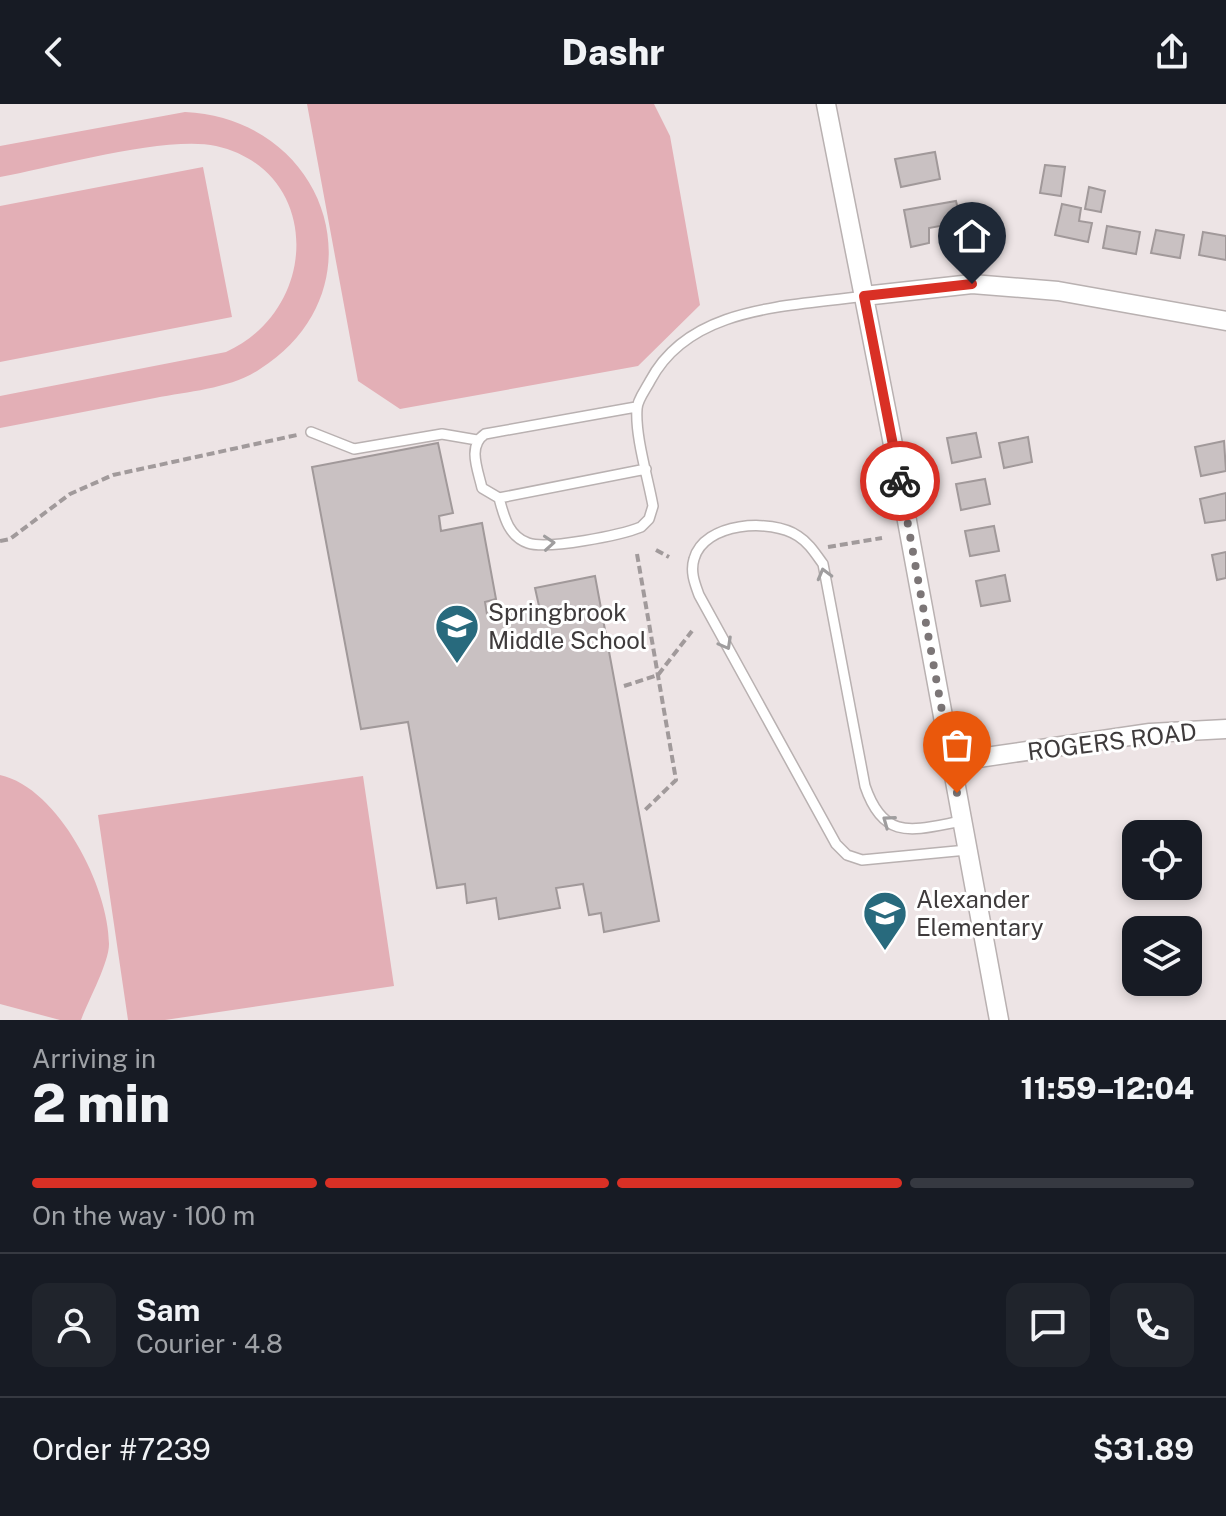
<!DOCTYPE html>
<meta charset="utf-8">
<style>
body{margin:0;font-family:"Public Sans",sans-serif;background:#20242c;color:#f1f3f6;height:100vh;display:flex;flex-direction:column;font-size:30px;white-space:nowrap}
*{box-sizing:border-box;margin:0}
p{font-size:26px;color:#9ea1a6}
.icon{flex:none;width:44px;height:44px;fill:none;stroke:currentColor;stroke-width:2;stroke-linecap:round;stroke-linejoin:round}
.map{position:relative;height:916px;overflow:hidden}
.drawer{display:flex;flex-direction:column;background:#171b24;flex:1}
.drawer>*{flex:none}
.buttons{position:absolute;left:1122px;top:716px;display:grid;gap:16px}
.buttons a{display:grid;place-items:center;width:80px;height:80px;border-radius:16px;background:#171b24;box-shadow:0 4px 12px #0003;font-size:40px}
.pin{position:absolute;display:grid;place-items:center;width:68px;height:68px;color:#fff;margin:-82px -34px;border-radius:50% 50% 50% 0;rotate:-45deg;box-shadow:0 0 8px #0007}
.pin .icon{rotate:45deg}
.courier{position:absolute;display:grid;place-items:center;width:80px;height:80px;margin:-40px;border:6px solid #d93025;border-radius:50%;background:#fff;color:#222;box-shadow:0 2px 10px #0007}
.headline em{font-style:normal;font-weight:800}
.headline div{display:flex;flex-direction:column-reverse}
.headline{display:flex;align-items:center;justify-content:space-between;height:136px;padding:0 32px}
h1{font-size:52px;font-weight:800;line-height:60px}
.bar{display:grid;grid-template-columns:repeat(4,1fr);gap:12px 8px;align-content:center;height:96px;padding:0 32px}
.bar i{height:10px;border-radius:6px;background:#363941}
.bar .on{background:#d93025}
.bar p{grid-column:span 4}
.line{display:flex;align-items:center;gap:20px;padding:0 32px;border-top:2px solid #363941}
.line div{flex:1}
.round{display:grid;place-items:center;flex:none;width:84px;height:84px;border-radius:16px;background:#20242c}
header{display:flex;justify-content:space-between;align-items:center;height:104px;padding:0 32px;background:#171b24;font-size:36px;font-weight:800}
.map>svg:first-child{display:block}
</style>
<header><svg class="icon" aria-label="back" viewBox="0 0 24 24"><path d="M15 5l-7 7 7 7"/></svg>Dashr<svg class="icon" aria-label="share" viewBox="0 0 24 24"><path d="M12 15V3M7 8l5-5 5 5M5 13v7h14v-7"/></svg></header>
<div class="map">
<svg width="1226" height="916" viewBox="0 0 1226 916">
<rect width="100%" height="100%" fill="#ede4e5"/>
<!-- green -->
<path fill="#e3afb6" d="M307,0H654L670,32L700,201L638,262L400,305L358,277Z
M185,8C329,15 384,186 260,265C230,285 190,287 155,294C104,304 52,314 0,324V292L226,248C321,205 322,66 216,42C167,31 54,63 0,73V42Z
M203,63L232,213L0,258V102Z
M0,671C59,684 109,784 109,840C109,859 88,897 81,916H60L0,900Z
M363,672L394,882L165,916H128L98,711Z"/>
<!-- building -->
<path fill="#c9c1c2" stroke="#a1999a" stroke-width="2" d="M935,48L940,75L901,83L895,55Z
M1045,61L1065,63L1061,92L1040,89Z
M1089,83L1105,87L1101,108L1085,105Z
M956,97L961,118L929,124V139L911,143L904,106Z
M1062,100L1081,104L1079,117L1092,119L1088,138L1055,131Z
M1107,122L1140,128L1136,150L1103,144Z
M1156,126L1184,131L1180,154L1151,149Z
M1203,128L1226,132V156L1199,151Z
M976,329L981,353L952,359L947,334Z
M1028,333L1032,358L1004,364L999,339Z
M1224,337L1226,367L1201,372L1195,343Z
M438,339L453,409L439,412L441,427L482,419L496,495L485,498L487,510L539,502L535,484L595,472L659,817L604,828L601,809L589,811L583,780L556,784L560,804L499,815L496,794L467,799L465,780L437,784L408,618L361,625L312,363Z
M985,375L990,400L961,406L956,380Z
M1226,389V416L1205,419L1200,395Z
M994,422L999,447L970,452L965,427Z
M1226,448V474L1217,476L1212,451Z
M1005,471L1010,497L981,502L976,477Z"/>
<g fill="none" stroke-linecap="round" stroke-linejoin="round">
<!-- lane casing -->
<g stroke="#b9b1b1" stroke-width="12">
<path id="lane" d="M636,303L485,330C467,342 478,366 482,384L499,394L646,365
M311,328L354,345L442,330L477,336
M499,394C504,412 508,432 528,439C548,446 621,431 641,423L649,415L653,402C648,374 635,332 637,305C637,296 646,285 650,277C690,201 789,203 864,192
M962,717C913,726 884,738 865,682L823,460C815,449 809,439 798,432C771,414 704,418 694,455C690,468 695,480 699,491L836,740L847,751L862,756L967,746"/>
</g>
<!-- street casing -->
<g stroke="#b9b1b1" stroke-width="21">
<path id="street" d="M826,0L891,330L999,916
M864,192L972,180L1058,187L1226,217
M951,658L1150,629L1226,625"/>
</g>
<!-- path -->
<path stroke="#a19a9b" stroke-width="4" stroke-dasharray="8 4" stroke-linecap="butt" d="M0,437L10,435L70,390L113,371L297,331
M828,443L882,434
M656,446L669,453
M637,450L676,676L644,707
M624,582L658,571L692,527"/>
<!-- lane -->
<use href="#lane" stroke="#fff" stroke-width="9"/>
<!-- street -->
<use href="#street" stroke="#fff" stroke-width="18"/>
</g>
<!-- one-way arrows -->
<defs><path id="oneway-chevron" d="M-2-3.5L2.5 0L-2 3.5" fill="none" stroke-width="1.6" stroke-linecap="round" stroke-linejoin="round" transform="scale(2)"/></defs>
<g stroke="#9f9d9e">
<use href="#oneway-chevron" transform="translate(549 439) rotate(-4)"/>
<use href="#oneway-chevron" transform="translate(824 470) rotate(-105)"/>
<use href="#oneway-chevron" transform="translate(726 540) rotate(61)"/>
<use href="#oneway-chevron" transform="translate(888 717) rotate(-144)"/>
</g>
<g fill="none" stroke-linecap="round" stroke-linejoin="round">
<!-- done -->
<path stroke="#7c7677" stroke-width="8" stroke-dasharray="0 14.4" d="M900,377L957,689"/>
<!-- route -->
<path stroke="#d93025" stroke-width="10" d="M900,377L864,192L972,180"/>
</g>
<!-- icons -->
<defs>
<g id="school-pin" transform="scale(2.3)"><path d="M0 17L-7.5 6A9.5 9.5 0 1 1 7.5 6Z" fill="#286a7d" stroke="#fff"/><path d="M0-5L7-2L0 1L-7-2ZM-4 1L0 2.5L4 1V4Q0 6-4 4Z" fill="#fff"/></g>
</defs>
<g fill-rule="evenodd">
<use href="#school-pin" x="457" y="522"/>
<use href="#school-pin" x="885" y="809"/>
</g>
<g text-anchor="middle" dominant-baseline="central" stroke-width="6" stroke-linejoin="round" paint-order="stroke">
<!-- poi labels -->
<g font-size="24" fill="#3f3b3c" stroke="#fff" text-anchor="start">
<text x="488" y="508">Springbrook<tspan x="488" dy="28">Middle School</tspan></text>
<text x="916" y="795">Alexander<tspan x="916" dy="28">Elementary</tspan></text>
</g>
<!-- street labels -->
<g font-size="24" fill="#3f3b3c" stroke="#fff">
<text transform="translate(1112 637) rotate(-7)">ROGERS ROAD</text>
</g>
</g>
</svg>
<div class="buttons">
<a><svg class="icon" aria-label="locate" viewBox="0 0 24 24"><circle cx="12" cy="12" r="6"/><path d="M12 2v4M12 18v4M2 12h4M18 12h4"/></svg></a>
<a><svg class="icon" aria-label="layers" viewBox="0 0 24 24"><path d="M12 4l9 5-9 5-9-5zM3 14l9 5 9-5"/></svg></a>
</div>
<div class="pin" style="left:957px;top:689px;background:#ea580c"><svg class="icon" aria-label="bag" viewBox="0 0 24 24"><path d="M5 8h14l-1 12H6zM9 8a3 3 0 0 1 6 0"/></svg></div>
<div class="pin" style="left:972px;top:180px;background:#1f2937"><svg class="icon" aria-label="home" viewBox="0 0 24 24"><path d="M3 11l9-7 9 7M6 9v11h12V9"/></svg></div>
<div class="courier" style="left:900px;top:377px"><svg class="icon" aria-label="bike" viewBox="0 0 24 24"><circle cx="6" cy="16" r="4"/><circle cx="18" cy="16" r="4"/><path d="M6 16l4-8h5l3 8M10 8l3 8H6M13 5h3"/></svg></div>
</div>
<section class="drawer">
<div class="headline"><div><h1>2 min</h1><p>Arriving in</p></div><em>11:59–12:04</em></div>
<div class="bar"><i class="on"></i><i class="on"></i><i class="on"></i><i></i><p>On the way · 100 m</p></div>
<div class="line" style="height:144px"><a class="round"><svg class="icon" aria-label="person" viewBox="0 0 24 24"><circle cx="12" cy="8" r="4"/><path d="M4 21q1-7 8-7t8 7"/></svg></a><div><b>Sam</b><p>Courier · 4.8</p></div><a class="round"><svg class="icon" aria-label="chat" viewBox="0 0 24 24"><path d="M4 5h16v11H9l-5 4z"/></svg></a><a class="round"><svg class="icon" aria-label="phone" viewBox="0 0 24 24"><path d="M5 4h4l2 5-3 2q2 4 5 5l2-3 5 2v4C11 20 4 13 5 4z"/></svg></a></div>
<div class="line" style="height:104px"><div>Order #7239</div><b>$31.89</b></div>
</section>
